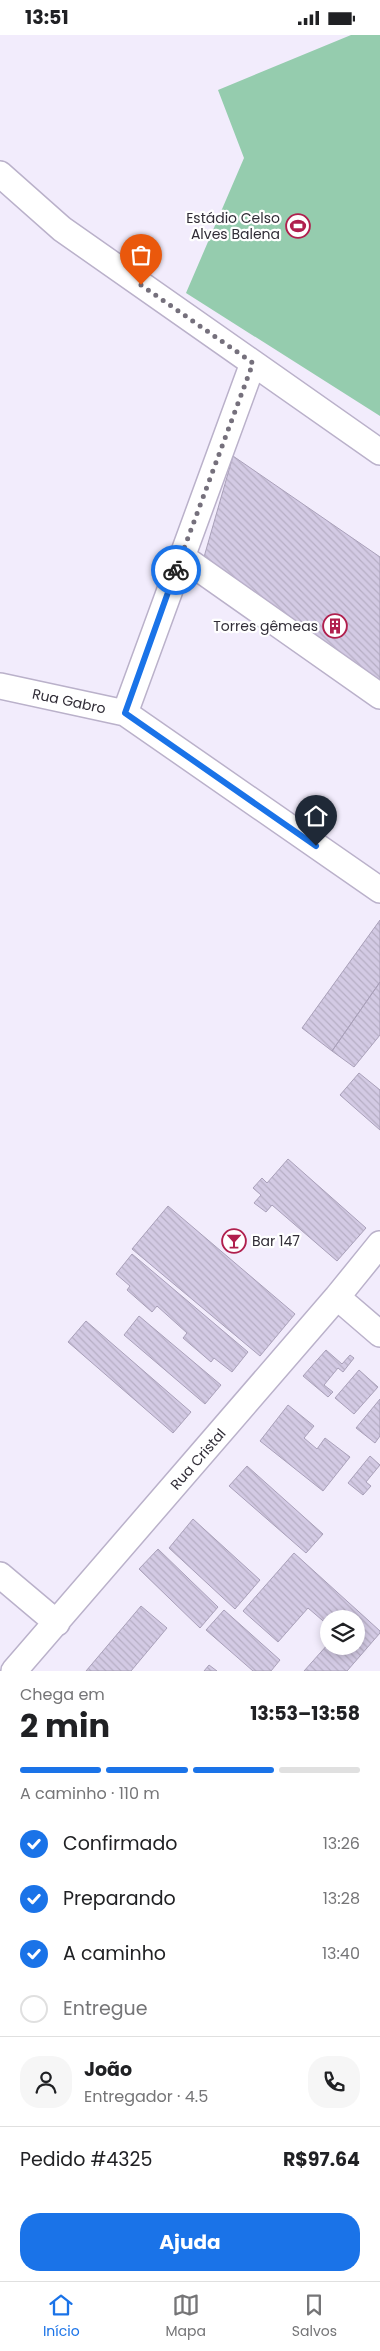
<!DOCTYPE html>
<html lang="pt">
<meta charset="utf-8">
<style>
body{margin:0;font-family:Poppins,sans-serif;background:#f6f6f6;color:#202124;height:100vh;display:flex;flex-direction:column;font-size:19px;white-space:nowrap}
*{box-sizing:border-box;margin:0}
p{font-size:16px;color:#757577}
.icon{flex:none;width:28px;height:28px;fill:none;stroke:currentColor;stroke-width:2;stroke-linecap:round;stroke-linejoin:round}
.map{position:relative;height:1636px;overflow:hidden}
.panel{display:flex;flex-direction:column;background:#fff;flex:1}
.panel>*{flex:none}
.tools{position:absolute;left:320px;top:1575px;display:grid;gap:10px}
.tools a{display:grid;place-items:center;width:45px;height:45px;border-radius:50%;background:#fff;box-shadow:0 2px 8px #0003;font-size:25px}
.pin{position:absolute;display:grid;place-items:center;width:42px;height:42px;color:#fff;margin:-51px -21px;border-radius:50% 50% 50% 0;rotate:-45deg;box-shadow:0 0 5px #0007}
.pin .icon{rotate:45deg}
.courier{position:absolute;display:grid;place-items:center;width:50px;height:50px;margin:-25px;border:4px solid #1a73e8;border-radius:50%;background:#fff;color:#222;box-shadow:0 1px 6px #0007}
.head em{font-style:normal;font-weight:700}
.head div{display:flex;flex-direction:column-reverse}
.head{display:flex;align-items:center;justify-content:space-between;height:85px;padding:0 20px}
h1{font-size:32px;font-weight:700;line-height:38px}
.bar{display:grid;grid-template-columns:repeat(4,1fr);gap:8px 5px;align-content:center;height:60px;padding:0 20px}
.bar i{height:6px;border-radius:4px;background:#e0e0e0}
.bar .current{background:#1a73e8}
.bar p{grid-column:span 4}
.line{display:flex;align-items:center;gap:12px;padding:0 20px;border-top:1px solid #e0e0e0}
.line div{flex:1}
.round{display:grid;place-items:center;flex:none;width:52px;height:52px;border-radius:20px;background:#f6f6f6}
ol{padding:0 20px;list-style:none}
li{display:flex;align-items:center;gap:15px;height:55px}
li p{margin-inline-start:auto}
li .icon{padding:5px;border-radius:50%;background:#1a73e8;color:#fff;stroke-width:4}
li:last-child{color:#757577}
li i{width:28px;height:28px;border:2px solid #e0e0e0;border-radius:50%}
.cta{display:flex;gap:10px;margin-top:auto;padding:10px 20px}
.cta a{flex:1;height:58px;border-radius:20px;background:#1a73e8;color:#fff;font-size:20px;font-weight:700;line-height:58px;text-align:center}
.status{display:flex;justify-content:space-between;align-items:center;height:35px;padding:0 25px;background:#fff;direction:ltr}
.status svg{height:14px;fill:currentColor}
.dock{display:flex;justify-content:space-around;align-items:center;height:70px;border-top:1px solid #e0e0e0;background:#fff;font-size:14px;color:#757577}
.dock a{display:grid;justify-items:center;gap:2px}
.dock .current{color:#1a73e8}
.map>svg:first-child{display:block}
</style>
<div class="status"><b>13:51</b><svg viewBox="0 0 49 12"><path d="M0 12V9h3v3zM5 12V6h3v6zM10 12V3h3v9zM15 12V0h3v12zM26 1h20v11H26zM47 4h2v5h-2z"/></svg></div>
<div class="map">
<svg width="380" height="1636" viewBox="0 0 380 1636">
<defs>
<pattern id="building-back-hatch" width="6" height="6" patternUnits="userSpaceOnUse" patternTransform="scale(1.25)"><rect width="6" height="6" fill="#d3cae4"/><path d="M-1 5l2 2M0 0l6 6M5-1l2 2" fill="none" stroke="#b6aec4"/></pattern>
</defs>
<rect width="100%" height="100%" fill="#f2ecfc"/>
<!-- garden -->
<path fill="#95ccae" d="M351,0H380V381L186,258L244,123L218,55Z"/>
<!-- building -->
<path fill="url(#building-back-hatch)" stroke="#a9a0b9" d="M233,421L380,522V653L202,529Z
M380,885V947L332,1016L302,993Z
M380,947V1000L354,1032L332,1016Z
M359,1038L380,1055V1095L340,1060Z
M288,1124L366,1193L337,1226L272,1170L266,1177L254,1168L261,1160L253,1153L262,1143L267,1148Z
M168,1171L295,1279L260,1321L132,1214Z
M132,1219L248,1317L232,1337L214,1323L211,1327L183,1303L187,1298L157,1271L152,1277L127,1255L130,1251L116,1239Z
M139,1281L221,1350L205,1369L124,1300Z
M86,1286L191,1377L173,1398L68,1307Z
M326,1315L342,1329L350,1320L354,1323L343,1337L338,1333L324,1350L333,1357L328,1362L303,1341Z
M359,1335L378,1352L354,1379L335,1363Z
M380,1364V1401L375,1408L356,1393Z
M288,1370L314,1391L304,1403L317,1414L325,1403L350,1422L323,1456L260,1406Z
M370,1421L380,1430L366,1447L371,1451L363,1460L348,1448Z
M247,1431L323,1499L306,1518L229,1451Z
M193,1484L260,1545L235,1574L169,1513Z
M158,1514L218,1572L200,1593L139,1534Z
M294,1518L380,1596V1598L347,1636H304L329,1608V1611H356V1584H329V1591L308,1573L278,1607L243,1576Z
M141,1571L167,1593L131,1636H86Z
M224,1575L280,1625L271,1636H253L206,1595Z
M209,1630L217,1636H204Z"/>
<g fill="none" stroke-linecap="round" stroke-linejoin="round">
<!-- minor casing -->
<g stroke="#bab1ca" stroke-width="28">
<path id="minor" d="M0,139L62,194L380,417
M181,521L380,661
M0,651L125,678L253,328
M125,678L380,855
M337,1262L380,1299
M0,1540L57,1588
M14,1636L337,1262L380,1209"/>
</g>
<!-- minor -->
<use href="#minor" stroke="#fff" stroke-width="25"/>
</g>
<g fill="none" stroke-linecap="round" stroke-linejoin="round">
<!-- done -->
<path stroke="#75707c" stroke-width="5" stroke-dasharray="0 9" d="M141,250L253,328L176,535"/>
<!-- route -->
<path stroke="#1a73e8" stroke-width="6" d="M176,535L125,678L316,811"/>
</g>
<!-- icons -->
<defs>
<g id="stadium-ring" transform="scale(1.25)"><circle r="9.5" fill="#fff" stroke="#b01f4d" stroke-width="1.5"/><path d="M0-5a6.5 5 0 1 0 0 10a6.5 5 0 1 0 0-10ZM-3.5-1.8h7v3.6h-7Z" fill="#b01f4d"/></g>
<g id="building-ring" transform="scale(1.25)"><circle r="9.5" fill="#fff" stroke="#b01f4d" stroke-width="1.5"/><path d="M-4-6H4V6H1V3H-1V6H-4ZM-2.5-4.3h1.7v1.8h-1.7ZM.8-4.3h1.7v1.8H.8ZM-2.5-1h1.7V.8h-1.7ZM.8-1h1.7V.8H.8Z" fill="#b01f4d"/></g>
<g id="bar-ring" transform="scale(1.25)"><circle r="9.5" fill="#fff" stroke="#b01f4d" stroke-width="1.5"/><path d="M-6-5H6L.8 .8V4.5H3.5V6h-7V4.5H-.8V.8Z" fill="#b01f4d"/></g>
</defs>
<g fill-rule="evenodd">
<use href="#stadium-ring" x="298" y="191"/>
<use href="#building-ring" x="335" y="591"/>
<use href="#bar-ring" x="234" y="1206"/>
</g>
<g text-anchor="middle" dominant-baseline="central" stroke-width="4.5" stroke-linejoin="round" paint-order="stroke">
<!-- poi labels -->
<g font-size="14" fill="#312d37" stroke="#fff" text-anchor="end">
<text x="280" y="183">Estádio Celso<tspan x="280" dy="16">Alves Balena</tspan></text>
<text x="318" y="591">Torres gêmeas</text>
<text x="252" y="1206" text-anchor="start">Bar 147</text>
</g>
<!-- street labels -->
<g font-size="14" fill="#312d37" stroke="#fff">
<text transform="translate(69 666) rotate(12)">Rua Gabro</text>
<text transform="translate(198 1424) rotate(-49)">Rua Cristal</text>
</g>
</g>
</svg>
<div class="tools">
<a><svg class="icon" aria-label="layers" viewBox="0 0 24 24"><path d="M12 4l9 5-9 5-9-5zM3 14l9 5 9-5"/></svg></a>
</div>
<div class="pin" style="left:141px;top:250px;background:#ea580c"><svg class="icon" aria-label="bag" viewBox="0 0 24 24"><path d="M5 8h14l-1 12H6zM9 8a3 3 0 0 1 6 0"/></svg></div>
<div class="pin" style="left:316px;top:811px;background:#1f2937"><svg class="icon" aria-label="home" viewBox="0 0 24 24"><path d="M3 11l9-7 9 7M6 9v11h12V9"/></svg></div>
<div class="courier" style="left:176px;top:535px"><svg class="icon" aria-label="bike" viewBox="0 0 24 24"><circle cx="6" cy="16" r="4"/><circle cx="18" cy="16" r="4"/><path d="M6 16l4-8h5l3 8M10 8l3 8H6M13 5h3"/></svg></div>
</div>
<section class="panel">
<div class="head"><div><h1>2 min</h1><p>Chega em</p></div><em>13:53–13:58</em></div>
<div class="bar"><i class="current"></i><i class="current"></i><i class="current"></i><i></i><p>A caminho · 110 m</p></div>
<ol>
<li><svg class="icon" aria-label="check" viewBox="0 0 24 24"><path d="M5 12l5 5 9-10"/></svg>Confirmado<p>13:26</p></li>
<li><svg class="icon" aria-label="check" viewBox="0 0 24 24"><path d="M5 12l5 5 9-10"/></svg>Preparando<p>13:28</p></li>
<li><svg class="icon" aria-label="check" viewBox="0 0 24 24"><path d="M5 12l5 5 9-10"/></svg>A caminho<p>13:40</p></li>
<li><i></i>Entregue</li>
</ol>
<div class="line" style="height:90px"><a class="round"><svg class="icon" aria-label="person" viewBox="0 0 24 24"><circle cx="12" cy="8" r="4"/><path d="M4 21q1-7 8-7t8 7"/></svg></a><div><b>João</b><p>Entregador · 4.5</p></div><a class="round"><svg class="icon" aria-label="phone" viewBox="0 0 24 24"><path d="M5 4h4l2 5-3 2q2 4 5 5l2-3 5 2v4C11 20 4 13 5 4z"/></svg></a></div>
<div class="line" style="height:65px"><div>Pedido #4325</div><b>R$97.64</b></div>
<div class="cta"><a>Ajuda</a></div>
</section>
<nav class="dock">
<a class="current"><svg class="icon" aria-label="home" viewBox="0 0 24 24"><path d="M3 11l9-7 9 7M6 9v11h12V9"/></svg>Início</a>
<a><svg class="icon" aria-label="map" viewBox="0 0 24 24"><path d="M3 6l6-2 6 2 6-2v14l-6 2-6-2-6 2zM9 4v14M15 6v14"/></svg>Mapa</a>
<a><svg class="icon" aria-label="saved" viewBox="0 0 24 24"><path d="M7 4h10v16l-5-4-5 4z"/></svg>Salvos</a>
</nav>
